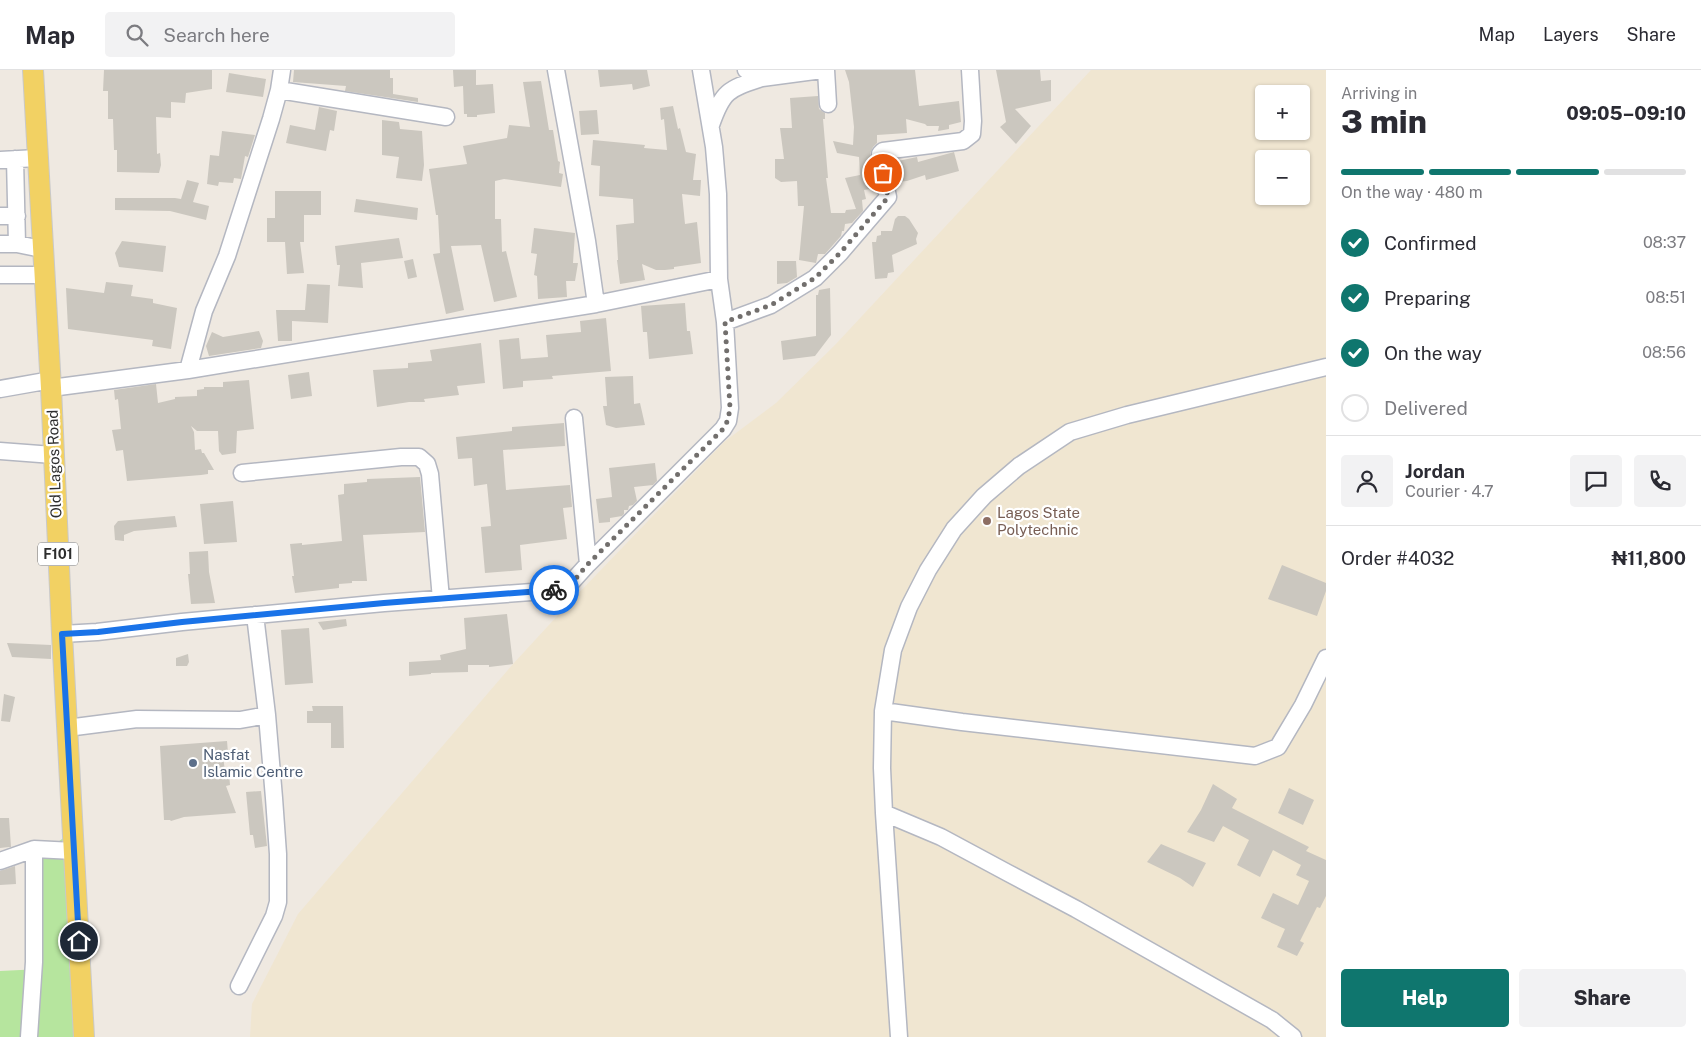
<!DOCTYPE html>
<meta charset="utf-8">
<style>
body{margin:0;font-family:"Public Sans",sans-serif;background:#f2f2f3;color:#2b2b33;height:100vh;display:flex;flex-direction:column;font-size:19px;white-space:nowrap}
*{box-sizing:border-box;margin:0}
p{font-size:16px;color:#7c7c81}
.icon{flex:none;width:28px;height:28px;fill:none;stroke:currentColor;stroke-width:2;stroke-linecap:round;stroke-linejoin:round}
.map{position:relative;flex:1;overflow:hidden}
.drawer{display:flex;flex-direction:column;background:#fff;width:375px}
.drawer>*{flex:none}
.controls{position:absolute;left:1255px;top:15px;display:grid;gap:10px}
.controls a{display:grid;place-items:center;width:55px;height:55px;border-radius:5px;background:#fff;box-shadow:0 1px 4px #0004;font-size:25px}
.pin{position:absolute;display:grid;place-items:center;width:42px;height:42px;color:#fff;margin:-21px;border:2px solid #fff;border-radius:50%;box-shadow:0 1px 5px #0007}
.courier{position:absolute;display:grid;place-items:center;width:50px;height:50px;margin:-25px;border:4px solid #1a73e8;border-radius:50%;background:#fff;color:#222;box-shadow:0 1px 6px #0007}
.overview em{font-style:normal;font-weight:800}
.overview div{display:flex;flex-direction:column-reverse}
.overview{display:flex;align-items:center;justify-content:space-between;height:85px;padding:0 15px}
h1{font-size:32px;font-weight:800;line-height:38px}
.bar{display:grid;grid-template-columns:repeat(4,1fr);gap:8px 5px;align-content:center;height:60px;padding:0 15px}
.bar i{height:6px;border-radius:4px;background:#e1e1e2}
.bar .selected{background:#0f766e}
.bar p{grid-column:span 4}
.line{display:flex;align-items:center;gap:12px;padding:0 15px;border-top:1px solid #e1e1e2}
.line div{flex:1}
.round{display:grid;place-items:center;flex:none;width:52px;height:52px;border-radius:5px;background:#f2f2f3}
ol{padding:0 15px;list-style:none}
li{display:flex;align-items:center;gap:15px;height:55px}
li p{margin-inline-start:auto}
li .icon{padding:5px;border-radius:50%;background:#0f766e;color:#fff;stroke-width:4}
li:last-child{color:#7c7c81}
li i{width:28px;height:28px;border:2px solid #e1e1e2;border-radius:50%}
.action{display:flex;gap:10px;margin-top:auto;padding:10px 15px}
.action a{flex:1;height:58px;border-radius:5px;background:#0f766e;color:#fff;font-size:20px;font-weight:800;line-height:58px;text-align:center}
.action a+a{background:#f2f2f3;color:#2b2b33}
header{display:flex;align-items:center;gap:30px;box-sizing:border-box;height:70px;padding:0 25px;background:#fff;border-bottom:1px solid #e1e1e2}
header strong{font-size:24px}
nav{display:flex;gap:28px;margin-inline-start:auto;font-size:18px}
.search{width:350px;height:45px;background:#f2f2f3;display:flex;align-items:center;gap:12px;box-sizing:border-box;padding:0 18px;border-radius:5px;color:#7c7c81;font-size:19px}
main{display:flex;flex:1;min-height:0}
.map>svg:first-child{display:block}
</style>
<header>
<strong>Map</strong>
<div class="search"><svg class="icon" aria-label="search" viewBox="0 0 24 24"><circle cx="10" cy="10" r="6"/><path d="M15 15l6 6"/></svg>Search here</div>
<nav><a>Map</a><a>Layers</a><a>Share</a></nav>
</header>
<main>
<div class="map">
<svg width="1326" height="967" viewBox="0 0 1326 967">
<rect width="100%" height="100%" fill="#efe9e1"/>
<!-- education -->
<path fill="#f0e6d1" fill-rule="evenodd" d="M1091,0H1326V967H250L252,934L298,844L513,594L571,531L724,372L776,333L835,275ZM1264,24H1301V61H1264ZM1264,89H1301V126H1264Z"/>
<!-- green -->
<path fill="#b6e59e" d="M66,766L76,967H0V901L41,899L42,784Z"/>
<!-- building -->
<path fill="#cbc7bf" d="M104,0H212V19L186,23L185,33L171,32V48L156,47L157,84L160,83L161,95L159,103L117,102V80H114L113,49H108V21H103Z
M294,0H390V8H393V24L418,28V32L345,21L346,16L293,12Z
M453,0H476V15L493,14L495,43L477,45V47H467V44H464L463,16L454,17Z
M598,0H647L650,16L633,20L632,14L600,17Z
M845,0H915L919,36L959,31L961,52L949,55V59L938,61L939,56H927L925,54L906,49L907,63L877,65V73L873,77L870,84L876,118L864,120L866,129L862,130L863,141L852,153L845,154L844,161H842L841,166L825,184H818L816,193L799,190L804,136H798L797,111L781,112L775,108V89H784L780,58H792L790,28L818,26L819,39L825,43V49H823L828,108H826L831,143H845L846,140L856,139L845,108L860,105L859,87L837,83L833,71L853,75L854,57L849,12Z
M996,0H1040L1041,11L1051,10V31L1015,39L1031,56L1016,74L1000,57L1006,52Z
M229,3L266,9L263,27L226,22Z
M541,11L549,60H553L558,91L560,92L559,103L563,104L561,117L504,109L495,111V149H501L502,182L506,181L517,227L494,232L481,175L451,176L464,240L446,244L433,184L440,183L438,145H436L429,99L467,94L463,76L507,68L509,55L530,57L523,12Z
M673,36L678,59L680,58L686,82L696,84L693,110H701L700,126L682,124L685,154L697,152L701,193L674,197V199L665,200H656L642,194L645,210L620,214L617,190H618L616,155L634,153L633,129L599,126L600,96L591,95L593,70L645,75L644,78L667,80L664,49L661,50L660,38Z
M319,37L337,41L334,61L330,60L326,81L286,73L290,55L315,60Z
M597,40L599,64L581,65L579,41Z
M382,50L399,52L400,59L422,61L424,95L422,111L396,108L399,87L382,85Z
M222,61L255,65L254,68L248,87L245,86L241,109L234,108L233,113L219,112L218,116L207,114L210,85L219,86Z
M954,82L959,101L926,110L925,105L907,111L895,112L892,97L897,94L898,91L917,87L918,92Z
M187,110L199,113L193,132L209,136L206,150L170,141L115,140V128H175L181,129Z
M275,121H321V145H304V172H300L304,203L287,204L285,172H267V148H275Z
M356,129L418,138L417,150L354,142Z
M898,146H905L909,149L918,163L916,169L917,174L892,185L894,202L888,203L887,208L875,209L872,172H876L877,166L881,165V161H892L895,149Z
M534,158L575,163L573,193H578L575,211H566L567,227L538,229L537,206L534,205L537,184L531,183Z
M399,168L403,188L361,193L363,218L338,216L340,195H337L335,176Z
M122,171L166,176L163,202L119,197L115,183Z
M413,189L417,207L408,209L404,191Z
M777,191H796L797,207L787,213L777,214Z
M106,212L133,215L131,226L153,229V233L177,238L171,279L152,276L153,270L68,259L66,218L104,223Z
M307,214L330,215L328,253L292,251V271H278L276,240H305Z
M830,218L831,265L815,286L783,290L781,271L816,266V225H818L819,220Z
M685,233L687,261H690L693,284L649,289L647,262H643L641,236Z
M606,248L611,301L552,306L553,309L523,311V317L503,319L499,270L519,268L521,289L548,287L546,265L581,262L580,251Z
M259,261L263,271L261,278L209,286L206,276L212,262L223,267Z
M481,273L485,313L457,316L459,325L424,329L425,332H409L377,337L373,300L408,298V293L432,291L430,280Z
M309,302L312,326L291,329L288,305Z
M633,306L634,334L640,333L645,355L616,358L606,355L603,336H607L605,307Z
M249,310L254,359L237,361L236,383L222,385L219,381L218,361H197L191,356L194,362L195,380L201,379L202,383H204L214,400H208V404L201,405L127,411L123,380L116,381L112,360L121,359L118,329L115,330L114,320L156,314L158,333L175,329V327L197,326V320L204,319V317H223V312Z
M564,353L565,376L503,380L506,420L570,415L572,437L563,438L567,469L520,475L522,500L485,503L481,457L491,456L487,414L474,416L472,388L458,389L456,367L512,361V357Z
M655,393L657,411L653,415L634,417L637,431L633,435L629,436L628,440H624V444L622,446L610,448V452L599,453L596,429L612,427L609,398Z
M420,407L425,462L363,465L367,511H352V513L339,514V518L295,523L292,506H294L290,474L302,473V475L342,471L338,425L344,424V414L367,412V409Z
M233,431L237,472L204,474L200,434Z
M175,446L177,457L134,461L124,465V471L115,470L114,456L118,451Z
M208,481L209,502L215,533L191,534L188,504H190L189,482Z
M1282,495L1326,513V521L1317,546L1268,529Z
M507,544L513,594L489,597V595H468V602L431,603V604L409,606V592L441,590L440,585L466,579L464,548Z
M346,549L347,556L323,560L318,552Z
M309,558L313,613L285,615L281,560Z
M7,573L51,575V589L12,587Z
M188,584L189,592L187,596H176V588Z
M4,624L15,627L10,652L1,651Z
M312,636H343L344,678H331V653H307V641H313Z
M227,671L228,683L223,684L225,703H229L230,715L226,716L236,743L184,747L171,751L170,750H164L160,676Z
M1213,714L1237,729L1232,738L1309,777L1306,781L1326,790V826L1320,838L1317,837L1300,871L1304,873L1297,886L1277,877L1285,859L1261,848L1273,823L1298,835L1309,811L1296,805L1301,795L1273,780L1260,807L1237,795L1249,770L1223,756L1214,772L1187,762L1201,740Z
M1289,718L1314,730L1303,755L1278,743Z
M261,721L267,776L255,778L253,765H250L246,722Z
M0,748H9L11,777H9L0,778Z
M1161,774L1206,793L1193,817L1180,808L1147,792Z
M15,796L16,814L0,815V801Z"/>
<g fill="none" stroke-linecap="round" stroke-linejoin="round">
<!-- minor casing -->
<g stroke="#b4b7c1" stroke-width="19">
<path id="minor" d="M556,0L587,171L596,234
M746,0L762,8L822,0
M826,0L828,34
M279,20L446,47
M711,55C723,20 729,19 762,8
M15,89L17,174
M0,90L37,88
M0,146H17
M0,174H17L42,179
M0,205H44
M725,252L771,235L815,208L840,183L888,127L880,89V84L883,81L963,71L972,64L973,51L970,0
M188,300L204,241L227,186L271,49L279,20L282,0
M51,318L188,300L596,234L719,209
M0,319L51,310
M574,348L588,494
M0,381L53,385
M242,403L401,387H419L427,394L430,404L441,529
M62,564L97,562L182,552L384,533L559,520L569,515L588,494L723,359L728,351L730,338L725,252L719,209L718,124L714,77L701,0
M883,641L962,652L1255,686L1278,677L1303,635L1326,588
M67,658L137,649L240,650L267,645
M884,743L941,767L1008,803L1076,839L1272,950L1293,967
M0,791L34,779L74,781
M239,916L274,846L278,832V784L274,728L267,645L255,545
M29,967L34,892V779
M899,967L884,743L882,698L883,641L893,580L909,537L928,500L954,459L984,426L1019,396L1070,362L1127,345L1326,297"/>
</g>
<!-- major casing -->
<g stroke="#c9c9c9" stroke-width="22">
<path id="major" d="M33,0L51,318L62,564L84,967"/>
</g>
<!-- minor -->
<use href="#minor" stroke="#fff" stroke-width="16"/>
<!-- major -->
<use href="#major" stroke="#f2d163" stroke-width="20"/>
</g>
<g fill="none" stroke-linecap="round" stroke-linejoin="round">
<!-- done -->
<path stroke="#726f6d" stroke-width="5" stroke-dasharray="0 9" d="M554,520C570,520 578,505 588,494L723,359L728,350L730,338L725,252L771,235L815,208L840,183L884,132L888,127L883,103"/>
<!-- route -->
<path stroke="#1a73e8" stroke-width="6" d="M79,871L62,564L98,562L182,552L384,533L554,520"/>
</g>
<!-- markers -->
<circle fill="#8d6e63" stroke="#fff" stroke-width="2" cx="987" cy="451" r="5"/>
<circle fill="#5c6f8a" stroke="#fff" stroke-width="2" cx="193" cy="693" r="5"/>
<g text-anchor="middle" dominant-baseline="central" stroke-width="4.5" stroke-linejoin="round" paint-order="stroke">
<!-- shield labels -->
<rect fill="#fff" stroke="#6d6d6d" stroke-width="1" x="38" y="472.5" width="40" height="23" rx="4"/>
<g font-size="14" font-weight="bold" fill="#2e2e2e">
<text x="58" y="484">F101</text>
</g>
<!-- street labels -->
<g font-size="15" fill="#2e2e2e" stroke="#fff">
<text transform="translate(54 394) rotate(-92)">Old Lagos Road</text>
</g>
<!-- education labels -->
<g font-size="15" fill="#785e54" stroke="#fff" text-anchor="start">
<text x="997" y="442">Lagos State<tspan x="997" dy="17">Polytechnic</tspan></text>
</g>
<!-- service labels -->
<g font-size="15" fill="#4e5e75" stroke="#fff" text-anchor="start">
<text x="203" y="684">Nasfat<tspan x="203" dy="17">Islamic Centre</tspan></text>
</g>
</g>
</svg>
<div class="controls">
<a>+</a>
<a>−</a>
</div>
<div class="pin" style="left:883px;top:103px;background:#ea580c"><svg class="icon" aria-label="bag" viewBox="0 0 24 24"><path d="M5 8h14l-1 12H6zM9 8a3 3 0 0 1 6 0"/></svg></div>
<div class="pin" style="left:79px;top:871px;background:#1f2937"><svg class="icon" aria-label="home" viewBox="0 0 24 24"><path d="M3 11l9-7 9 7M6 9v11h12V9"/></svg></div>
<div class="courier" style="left:554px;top:520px"><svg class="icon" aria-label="bike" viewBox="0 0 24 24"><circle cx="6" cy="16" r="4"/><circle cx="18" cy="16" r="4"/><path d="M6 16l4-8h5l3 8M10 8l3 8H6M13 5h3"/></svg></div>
</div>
<section class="drawer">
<div class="overview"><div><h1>3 min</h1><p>Arriving in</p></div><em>09:05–09:10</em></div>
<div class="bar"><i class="selected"></i><i class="selected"></i><i class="selected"></i><i></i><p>On the way · 480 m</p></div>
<ol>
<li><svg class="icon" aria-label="check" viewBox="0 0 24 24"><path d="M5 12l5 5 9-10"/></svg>Confirmed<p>08:37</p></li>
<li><svg class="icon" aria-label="check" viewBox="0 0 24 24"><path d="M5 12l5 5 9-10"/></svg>Preparing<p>08:51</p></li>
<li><svg class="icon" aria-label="check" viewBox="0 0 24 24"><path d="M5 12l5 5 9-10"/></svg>On the way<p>08:56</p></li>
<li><i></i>Delivered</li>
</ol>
<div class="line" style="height:90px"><a class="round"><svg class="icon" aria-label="person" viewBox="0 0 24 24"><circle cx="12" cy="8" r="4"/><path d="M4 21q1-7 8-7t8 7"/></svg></a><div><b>Jordan</b><p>Courier · 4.7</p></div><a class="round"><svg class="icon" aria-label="chat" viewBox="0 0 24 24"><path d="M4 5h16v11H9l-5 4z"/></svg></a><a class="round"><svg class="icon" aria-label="phone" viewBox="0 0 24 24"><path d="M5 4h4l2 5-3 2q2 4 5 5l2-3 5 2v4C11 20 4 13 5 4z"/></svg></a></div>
<div class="line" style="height:65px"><div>Order #4032</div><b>₦11,800</b></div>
<div class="action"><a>Help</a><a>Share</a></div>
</section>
</main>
